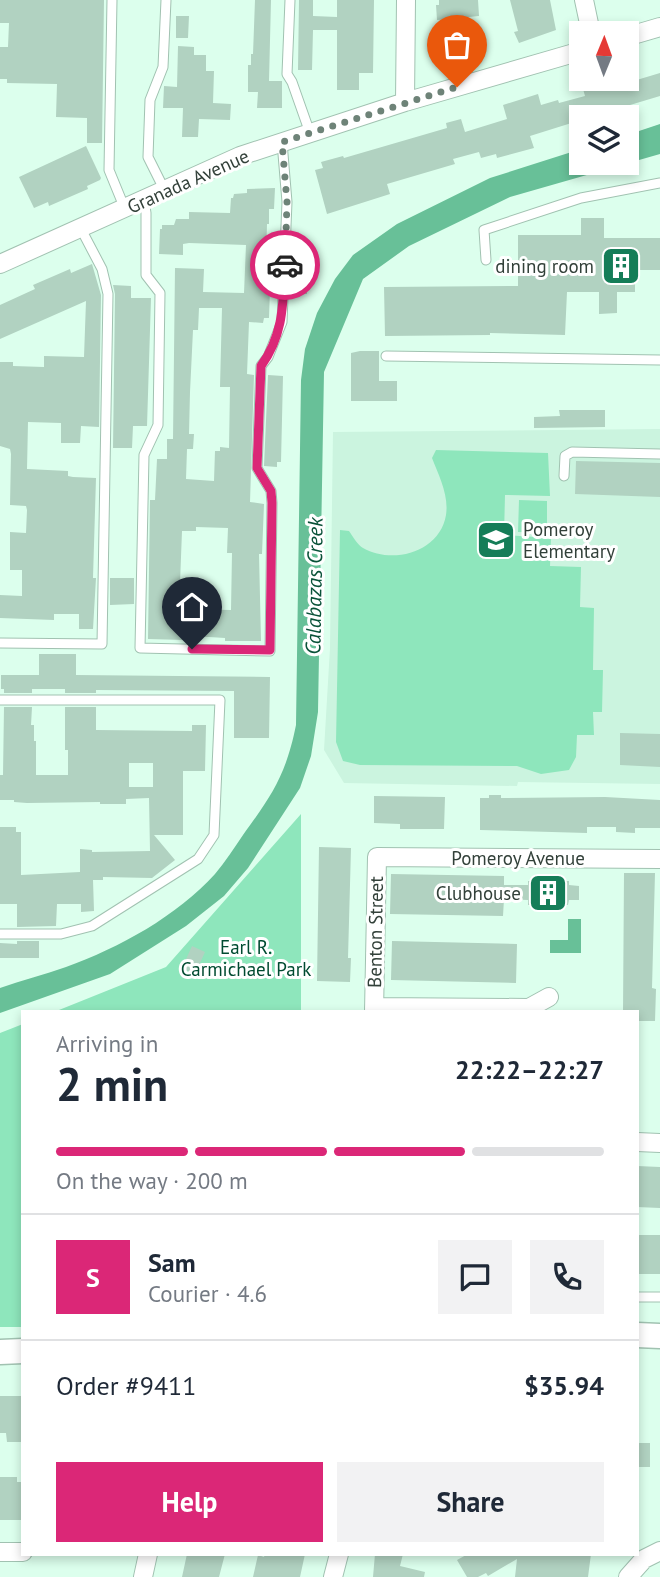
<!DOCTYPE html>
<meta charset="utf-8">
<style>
body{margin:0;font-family:"PT Sans",sans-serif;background:#f2f2f3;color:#1f2937;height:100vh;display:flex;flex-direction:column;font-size:26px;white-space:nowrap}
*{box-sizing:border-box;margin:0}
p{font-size:23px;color:#747a83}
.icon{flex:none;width:38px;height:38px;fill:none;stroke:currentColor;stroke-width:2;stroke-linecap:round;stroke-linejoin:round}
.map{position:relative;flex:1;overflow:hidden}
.panel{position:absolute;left:21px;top:1010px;width:618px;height:546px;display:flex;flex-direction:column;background:#fff;border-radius:0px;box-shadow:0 4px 10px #0003}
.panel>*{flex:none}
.needle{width:46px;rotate:1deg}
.fabs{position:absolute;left:569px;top:21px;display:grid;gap:14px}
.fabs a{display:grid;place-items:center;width:70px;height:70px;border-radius:0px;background:#fff;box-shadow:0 4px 10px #0003;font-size:35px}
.pin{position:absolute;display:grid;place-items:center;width:60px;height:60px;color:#fff;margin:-72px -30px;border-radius:50% 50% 50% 0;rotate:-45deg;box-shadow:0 0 7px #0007}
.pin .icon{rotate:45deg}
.courier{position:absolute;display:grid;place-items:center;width:70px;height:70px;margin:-35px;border:5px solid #db2777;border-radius:50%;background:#fff;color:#222;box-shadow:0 2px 9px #0007}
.head em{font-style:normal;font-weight:700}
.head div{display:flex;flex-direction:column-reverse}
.head{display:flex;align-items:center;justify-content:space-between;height:119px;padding:0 35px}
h1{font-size:46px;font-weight:700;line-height:52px}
.bar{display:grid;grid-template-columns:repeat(4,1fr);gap:10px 7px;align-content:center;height:84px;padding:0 35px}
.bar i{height:9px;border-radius:5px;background:#e0e1e3}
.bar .current{background:#db2777}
.bar p{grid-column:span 4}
.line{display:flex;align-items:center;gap:18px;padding:0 35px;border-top:2px solid #e0e1e3}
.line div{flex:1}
.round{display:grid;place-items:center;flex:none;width:74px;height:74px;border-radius:0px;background:#f2f2f3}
.action{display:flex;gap:14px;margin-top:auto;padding:14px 35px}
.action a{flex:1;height:80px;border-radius:0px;background:#db2777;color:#fff;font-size:28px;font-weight:700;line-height:80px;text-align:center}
.action a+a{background:#f2f2f3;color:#1f2937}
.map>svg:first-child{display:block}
</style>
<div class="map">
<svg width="660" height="1577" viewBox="0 0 660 1577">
<rect width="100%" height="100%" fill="#dcffed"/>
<!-- built -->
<path fill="#cbf4df" d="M660,429V784L518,782L517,786L344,783L324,750L330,648L333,432Z"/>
<!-- green -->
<path fill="#8ee6bc" d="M436,450L548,453L550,496L505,495L504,535L551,538L550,566L581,567L580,607L594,608L593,670H603L602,712H593L594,735H577L576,757L569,770L541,774L517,766L360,765L343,761L336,742L340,530L349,531C353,537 358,545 363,548C393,565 440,552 446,515C449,495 439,476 432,458Z
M519,500L547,501V533L518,532Z
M301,814V1011L54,1012L166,967Z
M23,1024V1327H0V1033Z"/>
<!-- water -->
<path fill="#68c098" d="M660,124V154L510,197L409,246L363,279L324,372L318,712L311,756L300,788L248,868L224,896L186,926L110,974L0,1013V988C22,980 44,975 66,967C119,948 177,916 215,874C225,862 234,848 243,835C272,795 286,775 296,725L301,380L305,349L317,313L335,279L353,255L397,224L490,178L581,149V163H626L627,135Z
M568,919H581V953H550V940H568Z"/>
<!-- building -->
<path fill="#b1d2c1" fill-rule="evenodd" d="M0,0H104L102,143H87V118L56,117L57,84L7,83V79H0V47H8L9,23H0Z
M255,0H271L269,81H282V108H257L258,92H248V65H251V54H253Z
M299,0H313V16L337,17V0H374L373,73H359V90H337V30H313L312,70H298Z
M439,0H478L479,16L437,20L436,5H439Z
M510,0H550L556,30L519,43L514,32L518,31Z
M176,16H189L188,38H176Z
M178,46L194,47V55H206V71H214L213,103L231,104L230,120L199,119L198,137H182L183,108H163L164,86L177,87Z
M660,73V96L590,117H581V120L530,136L534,148L497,158L496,154L481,158L479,152L453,159L455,164L387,184L390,194L327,214L315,170L323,168L321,162L343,156L344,158L447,128L446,123L461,119L465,132L507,119L503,105L538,94L541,105L558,100L559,103L585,96L581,82L593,79H618L620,85Z
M86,146L101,178L100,180L87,186L88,189L49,206L48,202L34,208L19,177Z
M275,188L274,209H269V224H267L266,259H271L269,318H264L263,323L249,322L247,374L254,375L250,502L264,504L262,554H259L261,641H225V638L209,637H184V640L148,639L150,500H155L157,459H167V439H173L175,268L204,269L203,292L244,293L246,245L189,243L183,244V255L159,254L160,229H162V225H174L176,219H189V212L230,213L231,198H233L234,194L247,193V189ZM199,308H222L220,387H230L229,448L220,447V451H215L214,481L186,479L187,449H193L194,434H189L190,392L193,330H198ZM196,527L228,528L227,553H232L231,610L179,609L182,531H196Z
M581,218H604V238H660V270H635V292H617V313L599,314V292H567L565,335L490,333V335L385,336L384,287L518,286V235H581Z
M295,251L308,252L307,294H294Z
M92,264L101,295L99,427L81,426L80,443H61V423L28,422L27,469L68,471V476L73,477L96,478L93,578H96L93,629H79V614H54V620L0,618V595L22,596V570H10V532L26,533L27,510L26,506L10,505L11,454L10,449L0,446V362H13V366L44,367V356L84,357L86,301L0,339V305L35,289L33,285L70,269L71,273Z
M113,285L131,286V298H151L147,426H133L132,448H113L115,294Z
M360,351H379V381H397V401H351V353Z
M268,375L283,376L281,462H277V467L264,466Z
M559,410H605V427L534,428V417L560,416Z
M576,461L660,463V497L575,494Z
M110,578H134V604L110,605Z
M39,654H76V675L270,677L269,738H234V691L96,690V693H65V689H32V693H4V689H1V675H39Z
M4,707H32L31,725H34V741H36V775H68V750H65V707H96V730L192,731V725H206L205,771H183V835H154L175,860L152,878L103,877V880H93L94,911L81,912V904H57L56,926L17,927V904H0V827H16V832H21V875L80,872V849L92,850V852L150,851L149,798L126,799V804H100V802L27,803L14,802V800H0V775H3ZM129,763H153V787H129Z
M620,733L660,734V767L620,765Z
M489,795H501V798L605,797L660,800V828H635V833L616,832V827H587V833L480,830V798H489Z
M374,796L445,797L444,829H400V824L374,823Z
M319,847L351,848L348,958H351L350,982L317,981Z
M624,873H655L652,988L656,989L655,1021H637V1012H623Z
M391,874L504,876V885H528V881H569V885L579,886V900H569L568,905H528V900L504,899L503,916L390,914Z
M17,941H39V958H0V943L17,944Z
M392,941L517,944L516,983L391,980Z
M192,946L205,952L195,974L182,968Z
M637,1166L660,1167V1208L637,1207Z
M637,1235H660V1274H637Z
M0,1396H23V1442H7L6,1433H0Z
M637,1443H650V1467H637Z
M0,1477H17V1482H23V1520H0Z
M187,1554H225L219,1577H182Z
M265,1554H305L300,1577H253L258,1555L264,1557Z
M375,1554H403L400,1566L425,1572L424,1577H373Z
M468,1554H591L588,1577H515L517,1559L488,1576L486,1573L478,1577H467L457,1560Z"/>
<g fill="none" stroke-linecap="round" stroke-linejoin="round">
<!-- service casing -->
<g stroke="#a1c2b1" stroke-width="11">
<path id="service" d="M112,0L109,170L125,209
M290,0L287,74L292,82L310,133
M165,191L148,157L150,100L163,67L166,0
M144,200L146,213V275L160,293L158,425L144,455L140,648L270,651L272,503L271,491L257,468L261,366L268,357L282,322L287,202L282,142
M486,260L484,230L581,198L660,183
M386,356L660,360
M564,476L565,456L572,452L660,454
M0,643L102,644L108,294L102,269L81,229
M0,700H220L214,835L198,859L92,926L61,934H0
M637,1297H660"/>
</g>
<!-- minor casing -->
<g stroke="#a1c2b1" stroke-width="20">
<path id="minor" d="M584,0L591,33
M626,37L660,27
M405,102L406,0
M0,264L240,156L405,102L581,51
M374,1007L529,1008L549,997
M374,1012L377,857L660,859
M637,1142L660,1143
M0,1552H23
M143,1577L148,1554
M333,1577L339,1554
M628,1577L644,1559L660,1551"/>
</g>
<!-- secondary casing -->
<g stroke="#a1c2b1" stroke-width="27">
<path id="secondary" d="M637,1335L660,1336
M0,1352L23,1351"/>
</g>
<!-- service -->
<use href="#service" stroke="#fff" stroke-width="9"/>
<!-- minor -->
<use href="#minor" stroke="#fff" stroke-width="18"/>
<!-- secondary -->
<use href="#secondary" stroke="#fff" stroke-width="24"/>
</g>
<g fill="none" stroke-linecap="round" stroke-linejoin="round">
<!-- done -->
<path stroke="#6e8378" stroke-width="7" stroke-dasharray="0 12.6" d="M285,265L287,202L282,142L457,87"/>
<!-- route -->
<path stroke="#db2777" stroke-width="9" d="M192,649L270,650L272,503L271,491L257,468L261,366C284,334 283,303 285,265"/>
</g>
<!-- icons -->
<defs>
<g id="building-square" transform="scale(2.0125)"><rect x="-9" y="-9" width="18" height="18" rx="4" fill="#157d58" stroke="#fff"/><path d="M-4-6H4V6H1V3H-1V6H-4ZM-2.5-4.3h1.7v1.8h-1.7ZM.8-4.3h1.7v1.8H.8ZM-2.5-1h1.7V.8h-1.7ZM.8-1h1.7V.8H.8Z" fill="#fff"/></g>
<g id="school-square" transform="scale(2.0125)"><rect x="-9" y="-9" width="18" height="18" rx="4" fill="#157d58" stroke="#fff"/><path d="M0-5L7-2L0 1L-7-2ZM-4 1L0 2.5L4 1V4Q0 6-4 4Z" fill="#fff"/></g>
</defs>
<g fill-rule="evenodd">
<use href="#building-square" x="621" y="266"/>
<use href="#school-square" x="496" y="540"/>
<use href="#building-square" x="548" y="893"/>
</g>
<g text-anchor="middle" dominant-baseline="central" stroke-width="6" stroke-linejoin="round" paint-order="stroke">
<!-- street labels -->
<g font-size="19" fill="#324039" stroke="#fff">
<text transform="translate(188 181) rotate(-24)">Granada Avenue</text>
<text x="518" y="858">Pomeroy Avenue</text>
<text transform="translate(375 932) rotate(-89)">Benton Street</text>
</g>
<!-- poi labels -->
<g font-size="19" fill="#324039" stroke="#fff" text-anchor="end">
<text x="594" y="266">dining room</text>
<text x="523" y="529" text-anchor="start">Pomeroy<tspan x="523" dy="22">Elementary</tspan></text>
<text x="521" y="893">Clubhouse</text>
</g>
<!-- park labels -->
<g font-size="19" fill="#004b31" stroke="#fff">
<text x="246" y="947">Earl R.<tspan x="246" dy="22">Carmichael Park</tspan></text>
</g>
<!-- water labels -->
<g font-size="21" font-style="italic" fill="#095238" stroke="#fff">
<text transform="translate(314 586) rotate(-89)">Calabazas Creek</text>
</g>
</g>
</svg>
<div class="fabs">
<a><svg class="needle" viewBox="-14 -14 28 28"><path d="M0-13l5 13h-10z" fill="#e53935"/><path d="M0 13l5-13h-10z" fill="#747a83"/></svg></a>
<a><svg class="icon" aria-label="layers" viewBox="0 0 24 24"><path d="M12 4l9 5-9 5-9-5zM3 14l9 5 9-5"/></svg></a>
</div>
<div class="pin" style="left:457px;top:87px;background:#ea580c"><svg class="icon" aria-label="bag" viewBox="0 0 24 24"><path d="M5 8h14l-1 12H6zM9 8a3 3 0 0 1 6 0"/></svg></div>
<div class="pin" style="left:192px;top:649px;background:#1f2937"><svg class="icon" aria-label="home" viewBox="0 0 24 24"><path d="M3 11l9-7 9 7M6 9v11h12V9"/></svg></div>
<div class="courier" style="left:285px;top:265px"><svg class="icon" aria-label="car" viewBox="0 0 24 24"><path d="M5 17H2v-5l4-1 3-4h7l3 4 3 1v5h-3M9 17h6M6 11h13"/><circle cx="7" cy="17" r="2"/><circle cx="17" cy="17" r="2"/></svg></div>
<section class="panel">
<div class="head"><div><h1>2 min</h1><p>Arriving in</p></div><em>22:22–22:27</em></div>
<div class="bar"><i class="current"></i><i class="current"></i><i class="current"></i><i></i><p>On the way · 200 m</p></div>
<div class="line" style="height:126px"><b class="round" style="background:#db2777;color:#fff">S</b><div><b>Sam</b><p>Courier · 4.6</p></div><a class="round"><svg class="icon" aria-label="chat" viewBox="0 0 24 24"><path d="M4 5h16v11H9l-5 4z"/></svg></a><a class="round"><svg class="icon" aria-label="phone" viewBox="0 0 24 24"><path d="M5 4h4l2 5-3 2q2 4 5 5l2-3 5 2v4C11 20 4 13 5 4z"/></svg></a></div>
<div class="line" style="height:91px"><div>Order #9411</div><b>$35.94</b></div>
<div class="action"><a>Help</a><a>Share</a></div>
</section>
</div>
